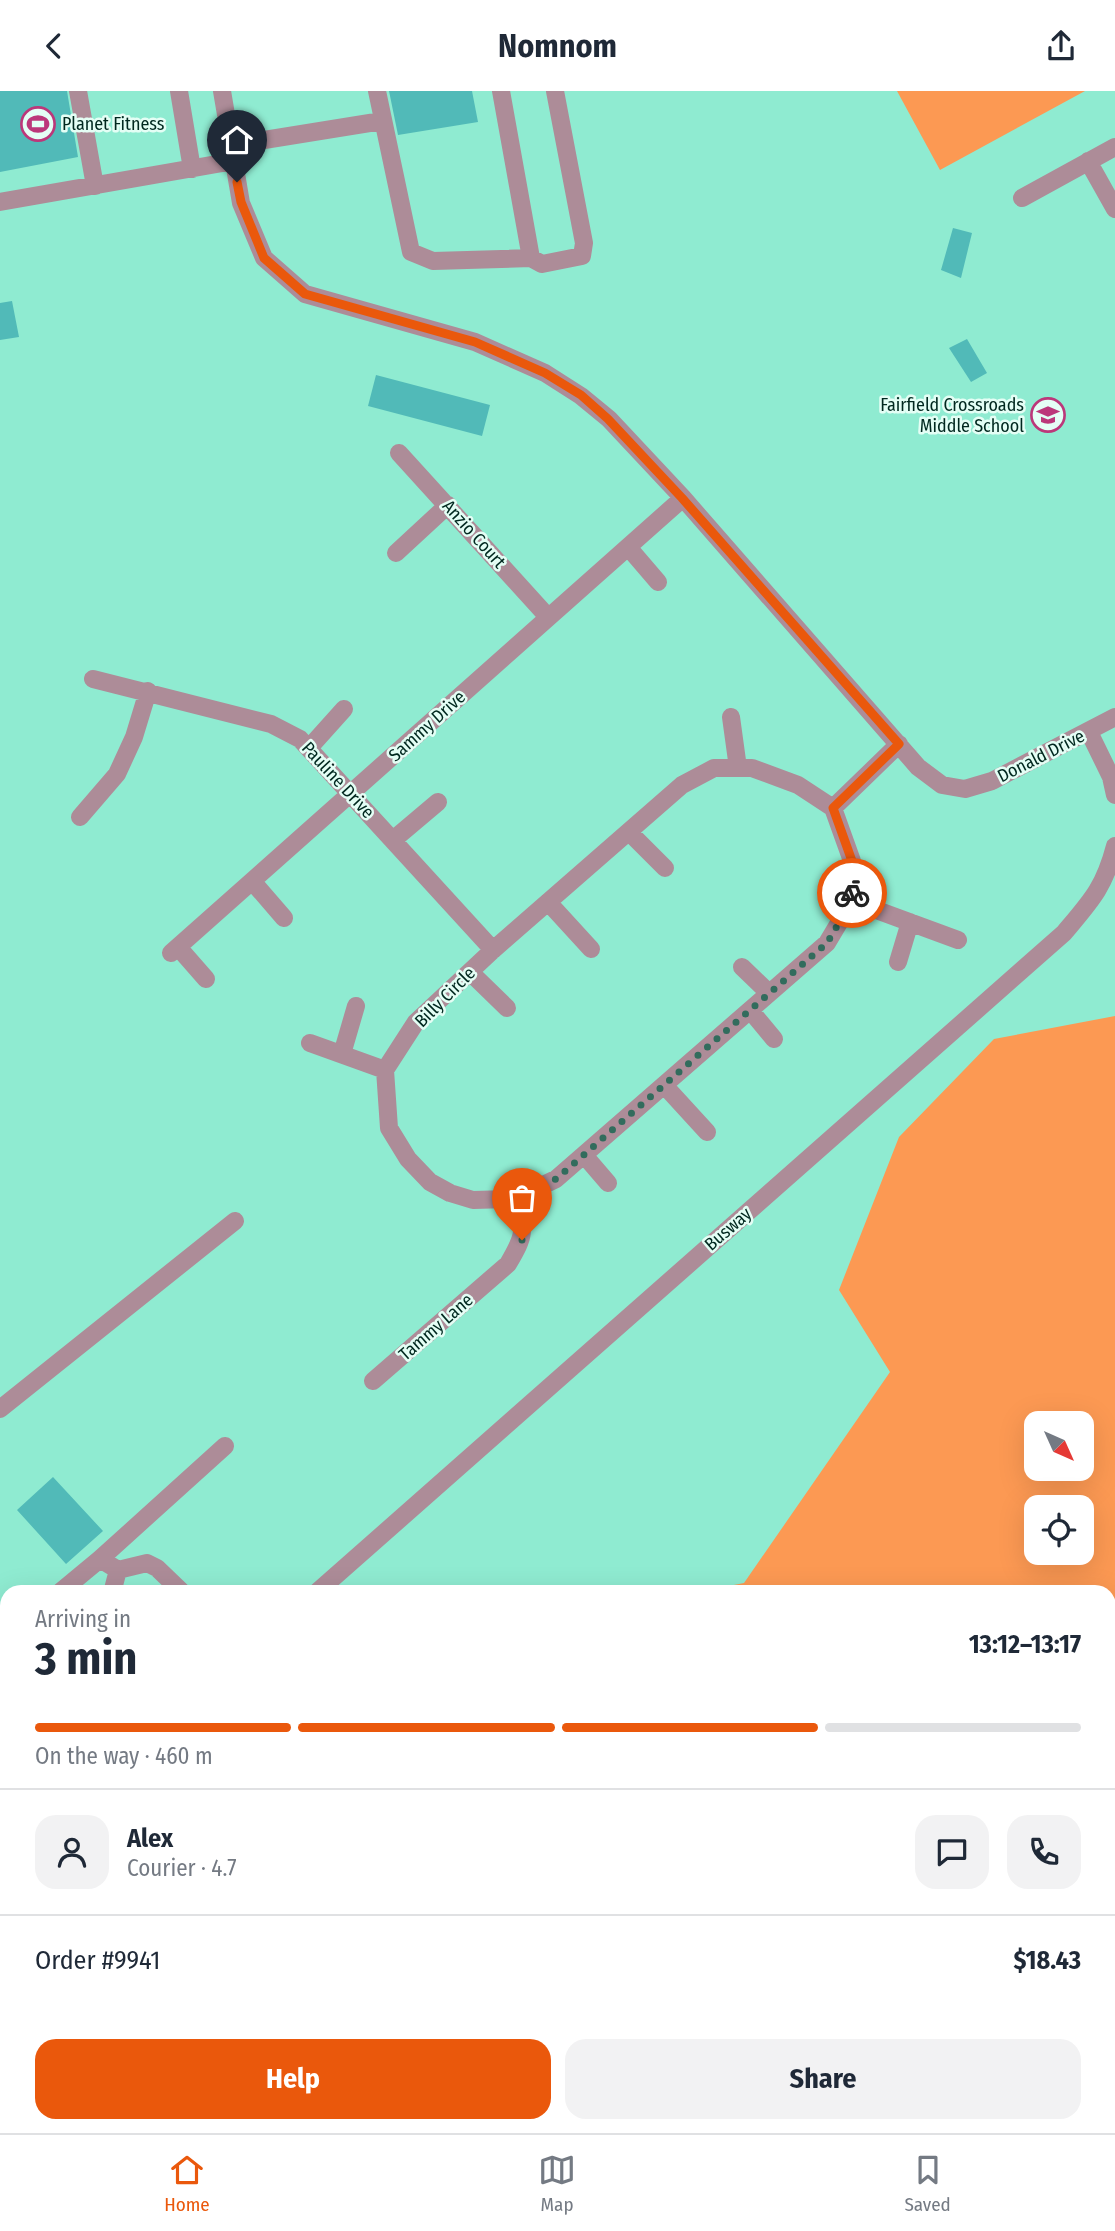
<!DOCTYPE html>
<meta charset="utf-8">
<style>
body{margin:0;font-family:"Fira Sans Condensed",sans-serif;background:#f2f2f3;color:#1f2937;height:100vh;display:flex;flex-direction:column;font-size:26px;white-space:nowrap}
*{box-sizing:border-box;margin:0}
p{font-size:23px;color:#747a83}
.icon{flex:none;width:38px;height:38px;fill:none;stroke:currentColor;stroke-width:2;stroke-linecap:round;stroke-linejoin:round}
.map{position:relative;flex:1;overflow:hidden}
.side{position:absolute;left:0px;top:1494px;width:1116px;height:548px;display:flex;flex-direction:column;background:#fff;border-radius:21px 21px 0 0;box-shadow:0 7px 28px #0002}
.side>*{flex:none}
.needle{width:46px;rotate:135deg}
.controls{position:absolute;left:1024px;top:1320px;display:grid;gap:14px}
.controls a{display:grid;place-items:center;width:70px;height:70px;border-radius:14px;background:#fff;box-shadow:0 7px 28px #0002;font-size:35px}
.pin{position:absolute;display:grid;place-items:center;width:60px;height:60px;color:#fff;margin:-72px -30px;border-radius:50% 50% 50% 0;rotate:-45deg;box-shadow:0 0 7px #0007}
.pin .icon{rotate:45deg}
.courier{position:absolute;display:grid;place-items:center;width:70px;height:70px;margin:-35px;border:5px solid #ea580c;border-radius:50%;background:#fff;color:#222;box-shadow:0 2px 9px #0007}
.overview em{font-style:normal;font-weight:700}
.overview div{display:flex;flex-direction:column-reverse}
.overview{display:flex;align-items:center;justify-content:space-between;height:119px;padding:0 35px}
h1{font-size:46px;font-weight:700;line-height:52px}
.bar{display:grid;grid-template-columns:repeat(4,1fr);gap:10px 7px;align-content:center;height:84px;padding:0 35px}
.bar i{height:9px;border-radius:5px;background:#e0e1e3}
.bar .current{background:#ea580c}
.bar p{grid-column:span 4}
.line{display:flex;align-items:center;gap:18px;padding:0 35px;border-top:2px solid #e0e1e3}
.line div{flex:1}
.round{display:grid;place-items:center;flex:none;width:74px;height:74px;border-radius:21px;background:#f2f2f3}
.cta{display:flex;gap:14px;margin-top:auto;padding:14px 35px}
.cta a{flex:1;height:80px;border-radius:21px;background:#ea580c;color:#fff;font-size:28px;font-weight:700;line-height:80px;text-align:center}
.cta a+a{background:#f2f2f3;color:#1f2937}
header{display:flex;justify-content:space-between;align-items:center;height:91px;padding:0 35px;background:#fff;font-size:32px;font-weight:700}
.tab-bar{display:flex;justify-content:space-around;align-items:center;height:98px;border-top:2px solid #e0e1e3;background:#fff;font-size:19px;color:#747a83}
.tab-bar a{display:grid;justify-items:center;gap:4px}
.tab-bar .current{color:#ea580c}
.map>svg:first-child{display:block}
</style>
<header><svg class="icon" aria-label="back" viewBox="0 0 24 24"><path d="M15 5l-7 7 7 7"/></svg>Nomnom<svg class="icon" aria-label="share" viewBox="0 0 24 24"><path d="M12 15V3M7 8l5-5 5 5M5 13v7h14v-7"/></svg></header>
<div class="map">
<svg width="1115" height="2042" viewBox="0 0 1115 2042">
<rect width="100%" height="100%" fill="#8febd1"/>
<!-- green -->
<path fill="#fc9953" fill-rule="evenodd" d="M897,0H1085L940,79Z
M1115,925V1735H1110V1502L698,1501L744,1492L890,1281L839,1199L899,1046L994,948ZM1036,1332H1082V1377H1036ZM1036,1416H1082V1461H1036Z"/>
<!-- building -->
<path fill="#51bab8" d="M0,0H67L78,66L0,81Z
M389,0H472L478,31L398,44Z
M953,137L972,142L961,187L941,179Z
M12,210L19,246L0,249V212Z
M967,248L987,282L971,291L949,257Z
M376,284L490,314L482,345L368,315Z
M53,1386L103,1440L66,1473L17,1419Z"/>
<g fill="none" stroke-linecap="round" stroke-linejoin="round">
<!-- minor -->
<path stroke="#ad8c98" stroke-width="18" d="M78,0L95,95
M179,0L192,78
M222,0L241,112L264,167L305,203L475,251L545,282L581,305L609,328L683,407L918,676L942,694L965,698L992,690L1115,626
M377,0L411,161L433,170L531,167
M501,0L531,167L542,173L582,165L584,152L555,0
M258,50L382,30
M1088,70L1115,118
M1022,107L1115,56
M0,111L234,70
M399,362L548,526
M628,456L658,491
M396,462L448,414
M93,588L271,633L300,648L493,859
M731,626L738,677
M1089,641L1111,686L1115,704
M309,657L344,618
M714,677H752L798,694L833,717L852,770V810L827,852L556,1088L514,1108L473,1109L450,1102L430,1091L408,1068L389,1037L385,979L416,931L493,859L682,694Z
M833,717L899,653
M80,726L117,683L134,646L148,600
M629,741L665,777
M393,749L438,711
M252,790L284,827
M852,810L958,849
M548,811L591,858
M178,856L206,888
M171,862L683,407
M898,871L910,831
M742,876L769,902
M470,881L507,917
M750,919L774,948
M310,952L385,979
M342,963L356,915
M664,994L707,1041
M584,1064L608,1092
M373,1290L508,1173C525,1144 526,1140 514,1108
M0,1318L235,1130
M100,1468L118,1479L147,1472L157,1477L183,1502
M59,1502L100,1468L225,1355
M112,1502L118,1479
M316,1502L1064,842C1091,810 1104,797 1115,755
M0,1545L7,1541
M0,1646L7,1642
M0,1680L7,1688
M315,2035L320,2042
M394,2042L398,2035
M590,2042V2035
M626,2042L635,2035
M771,2042L787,2035
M903,2042V2035"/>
<!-- rail -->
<path stroke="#428271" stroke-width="4.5" d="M1110,1813H1115
M0,1824H7"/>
</g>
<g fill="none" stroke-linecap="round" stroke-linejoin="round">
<!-- done -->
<path stroke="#326c5d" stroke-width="7" stroke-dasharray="0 12.6" d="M522,1149V1130L514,1108L556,1088L827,852L852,810V802"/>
<!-- route -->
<path stroke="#ea580c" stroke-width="9" d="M237,91L241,111L264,167L305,203L475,251L545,282L581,304L608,328L682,407L899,653L833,717L852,770V802"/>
</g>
<!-- icons -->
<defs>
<g id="stadium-ring" transform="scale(1.75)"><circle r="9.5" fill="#e4fef5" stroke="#bc377a" stroke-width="1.5"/><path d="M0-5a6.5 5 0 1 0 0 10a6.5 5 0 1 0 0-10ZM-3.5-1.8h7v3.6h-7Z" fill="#bc377a"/></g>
<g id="school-ring" transform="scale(1.75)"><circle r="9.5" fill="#e4fef5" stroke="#bc377a" stroke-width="1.5"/><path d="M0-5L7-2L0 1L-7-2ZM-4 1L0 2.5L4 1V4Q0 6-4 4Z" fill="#bc377a"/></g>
</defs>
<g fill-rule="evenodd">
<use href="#stadium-ring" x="38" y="33"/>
<use href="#school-ring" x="1048" y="324"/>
</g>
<g text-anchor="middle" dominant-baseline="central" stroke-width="5" stroke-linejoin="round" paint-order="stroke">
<!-- poi labels -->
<g font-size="18" fill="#00281f" stroke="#e4fef5" text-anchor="start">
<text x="62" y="33">Planet Fitness</text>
<text x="1024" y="314" text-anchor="end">Fairfield Crossroads<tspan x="1024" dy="21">Middle School</tspan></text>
</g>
<!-- street labels -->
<g font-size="18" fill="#00281f" stroke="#e4fef5">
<text transform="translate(474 443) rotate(48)">Anzio Court</text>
<text transform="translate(427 635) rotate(-42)">Sammy Drive</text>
<text transform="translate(1041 665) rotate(-27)">Donald Drive</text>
<text transform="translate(338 689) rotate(47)">Pauline Drive</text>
<text transform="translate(445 906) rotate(-45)">Billy Circle</text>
<text transform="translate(728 1138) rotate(-41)">Busway</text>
<text transform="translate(436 1236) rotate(-41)">Tammy Lane</text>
</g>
</g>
</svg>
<div class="controls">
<a><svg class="needle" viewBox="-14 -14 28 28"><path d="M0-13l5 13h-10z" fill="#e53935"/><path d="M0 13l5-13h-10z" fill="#747a83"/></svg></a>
<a><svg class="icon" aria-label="locate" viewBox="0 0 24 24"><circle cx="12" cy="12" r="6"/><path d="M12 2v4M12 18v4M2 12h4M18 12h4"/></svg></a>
</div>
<div class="pin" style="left:522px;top:1149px;background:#ea580c"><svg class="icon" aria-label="bag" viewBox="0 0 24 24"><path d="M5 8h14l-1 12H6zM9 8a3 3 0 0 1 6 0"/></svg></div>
<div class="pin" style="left:237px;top:91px;background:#1f2937"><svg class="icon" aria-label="home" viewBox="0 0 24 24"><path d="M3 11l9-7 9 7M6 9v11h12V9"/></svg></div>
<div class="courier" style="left:852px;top:802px"><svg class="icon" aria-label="bike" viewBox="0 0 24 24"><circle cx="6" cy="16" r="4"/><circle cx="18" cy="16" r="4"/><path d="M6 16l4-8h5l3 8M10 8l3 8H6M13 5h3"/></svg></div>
<section class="side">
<div class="overview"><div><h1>3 min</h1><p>Arriving in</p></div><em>13:12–13:17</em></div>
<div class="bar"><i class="current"></i><i class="current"></i><i class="current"></i><i></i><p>On the way · 460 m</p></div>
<div class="line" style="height:126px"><a class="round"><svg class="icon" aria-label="person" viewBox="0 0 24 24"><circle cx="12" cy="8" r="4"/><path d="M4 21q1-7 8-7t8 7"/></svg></a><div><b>Alex</b><p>Courier · 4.7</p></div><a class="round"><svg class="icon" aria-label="chat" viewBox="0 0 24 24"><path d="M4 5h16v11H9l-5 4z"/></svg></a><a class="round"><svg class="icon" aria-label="phone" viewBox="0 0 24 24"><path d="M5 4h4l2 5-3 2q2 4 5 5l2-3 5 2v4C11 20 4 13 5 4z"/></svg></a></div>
<div class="line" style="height:91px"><div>Order #9941</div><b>$18.43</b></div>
<div class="cta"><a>Help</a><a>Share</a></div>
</section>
</div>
<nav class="tab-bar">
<a class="current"><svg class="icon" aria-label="home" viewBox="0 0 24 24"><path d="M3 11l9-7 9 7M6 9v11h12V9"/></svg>Home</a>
<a><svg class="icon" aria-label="map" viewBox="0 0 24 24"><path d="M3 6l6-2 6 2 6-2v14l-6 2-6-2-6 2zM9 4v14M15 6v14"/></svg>Map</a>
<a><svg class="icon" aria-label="saved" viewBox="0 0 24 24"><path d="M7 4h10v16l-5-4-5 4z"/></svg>Saved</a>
</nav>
